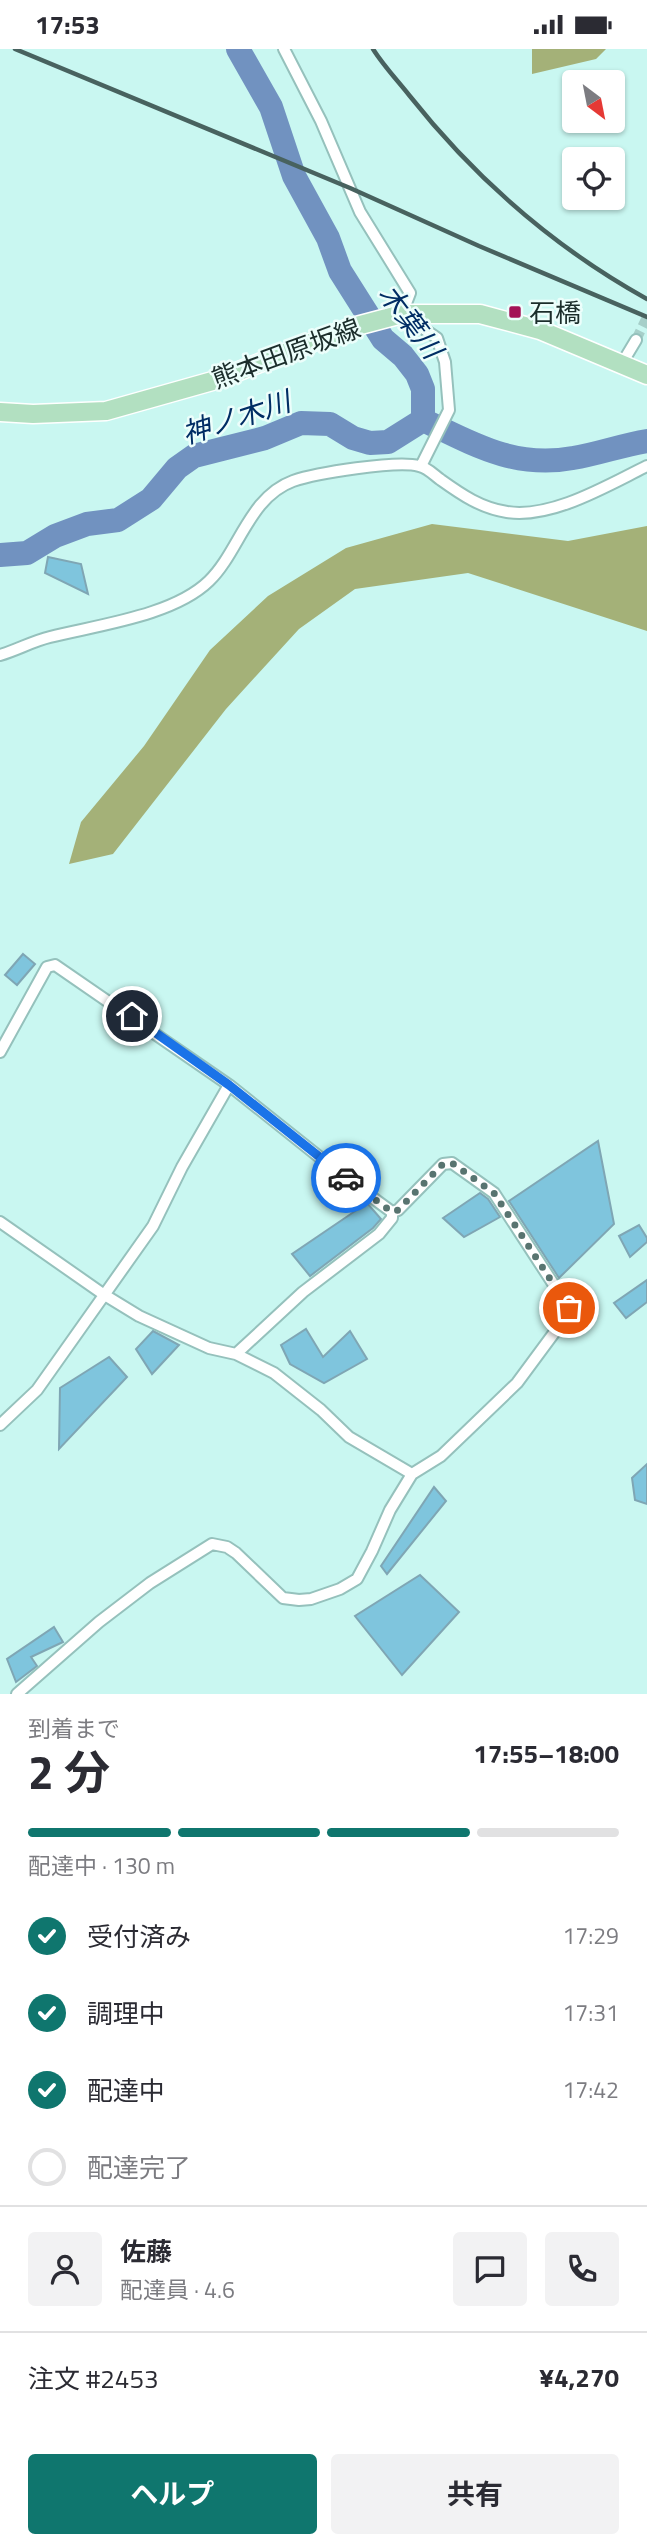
<!DOCTYPE html>
<html lang="ja">
<meta charset="utf-8">
<style>
body{margin:0;font-family:"Titillium Web","Noto Sans JP",sans-serif;background:#f2f2f3;color:#2b2b33;height:100vh;display:flex;flex-direction:column;font-size:26px;white-space:nowrap}
*{box-sizing:border-box;margin:0}
p{font-size:23px;color:#7c7c81}
.icon{flex:none;width:38px;height:38px;fill:none;stroke:currentColor;stroke-width:2;stroke-linecap:round;stroke-linejoin:round}
.map{position:relative;height:1645px;overflow:hidden}
.panel{display:flex;flex-direction:column;background:#fff;flex:1}
.panel>*{flex:none}
.needle{width:46px;rotate:148deg}
.controls{position:absolute;left:562px;top:21px;display:grid;gap:14px}
.controls a{display:grid;place-items:center;width:63px;height:63px;border-radius:7px;background:#fff;box-shadow:0 2px 5px #0004;font-size:35px}
.pin{position:absolute;display:grid;place-items:center;width:60px;height:60px;color:#fff;margin:-30px;border:4px solid #fff;border-radius:50%;box-shadow:0 2px 7px #0007}
.courier{position:absolute;display:grid;place-items:center;width:70px;height:70px;margin:-35px;border:5px solid #1a73e8;border-radius:50%;background:#fff;color:#222;box-shadow:0 2px 9px #0007}
.head em{font-style:normal;font-weight:700}
.head div{display:flex;flex-direction:column-reverse}
.head{display:flex;align-items:center;justify-content:space-between;height:119px;padding:0 28px}
h1{font-size:46px;font-weight:700;line-height:52px}
.bar{display:grid;grid-template-columns:repeat(4,1fr);gap:10px 7px;align-content:center;height:84px;padding:0 28px}
.bar i{height:9px;border-radius:5px;background:#e1e1e2}
.bar .current{background:#0f766e}
.bar p{grid-column:span 4}
.line{display:flex;align-items:center;gap:18px;padding:0 28px;border-top:2px solid #e1e1e2}
.line div{flex:1}
.round{display:grid;place-items:center;flex:none;width:74px;height:74px;border-radius:7px;background:#f2f2f3}
ol{padding:0 28px;list-style:none}
li{display:flex;align-items:center;gap:21px;height:77px}
li p{margin-inline-start:auto}
li .icon{padding:7px;border-radius:50%;background:#0f766e;color:#fff;stroke-width:4}
li:last-child{color:#7c7c81}
li i{width:38px;height:38px;border:4px solid #e1e1e2;border-radius:50%}
.primary-button{display:flex;gap:14px;margin-top:auto;padding:14px 28px}
.primary-button a{flex:1;height:80px;border-radius:7px;background:#0f766e;color:#fff;font-size:28px;font-weight:700;line-height:80px;text-align:center}
.primary-button a+a{background:#f2f2f3;color:#2b2b33}
.status{display:flex;justify-content:space-between;align-items:center;height:49px;padding:0 35px;background:#fff;direction:ltr}
.status svg{height:19px;fill:currentColor}
.map>svg:first-child{display:block}
</style>
<div class="status"><b>17:53</b><svg viewBox="0 0 49 12"><path d="M0 12V9h3v3zM5 12V6h3v6zM10 12V3h3v9zM15 12V0h3v12zM26 1h20v11H26zM47 4h2v5h-2z"/></svg></div>
<div class="map">
<svg width="647" height="1645" viewBox="0 0 647 1645">
<rect width="100%" height="100%" fill="#c9f7f1"/>
<!-- forest -->
<path fill="#a4b178" d="M532,0H606L596,10L532,25Z
M432,475L568,492L647,477V582L468,524L355,540L299,580L226,660L113,805L69,815L81,773L144,697L210,601L268,547L346,499Z"/>
<g fill="none" stroke-linecap="round" stroke-linejoin="round">
<!-- river -->
<path stroke="#7192c0" stroke-width="24" d="M238,0L271,58L294,127L328,189L340,222L383,290L403,307L417,325L423,340V371C473,395 515,420 573,409C598,405 622,396 647,392
M0,506L27,504L55,487L87,475L118,471L151,450L177,419L194,407L265,389L301,374L330,375L353,389L370,394L388,393L423,371"/>
</g>
<!-- building -->
<path fill="#7fc5dd" stroke="#7fa6b4" stroke-width="2" d="M48,508L81,515L88,545L45,524Z
M23,905L35,915L17,936L5,926Z
M598,1092L614,1175L559,1229L509,1152Z
M480,1144L488,1150L500,1168L464,1188L443,1169Z
M367,1154L381,1170L373,1179L310,1227L292,1205Z
M639,1176L647,1189V1193L630,1208L619,1187Z
M647,1231V1253L626,1269L614,1254Z
M306,1280L323,1308L350,1282L367,1310L324,1334L290,1315L281,1296Z
M153,1282L179,1296L152,1325L136,1300Z
M109,1308L127,1328L59,1400L60,1339Z
M647,1415V1455L635,1451L632,1429Z
M434,1438L446,1452L387,1525L381,1517Z
M420,1526L459,1563L402,1626L355,1567Z
M54,1578L63,1593L31,1608L37,1617L16,1633L7,1610Z"/>
<g fill="none" stroke-linecap="round" stroke-linejoin="round">
<!-- street-tunnel -->
<path stroke="#a6cfc9" stroke-width="10" stroke-dasharray="10 5" stroke-linecap="butt" d="M636,291L647,268"/>
<!-- street casing -->
<g stroke="#95c1bc" stroke-width="14">
<path id="street" d="M284,0L321,72L360,163L410,244L402,265L437,289L445,313L449,361L421,417
M621,316L636,291
M0,606C17,601 33,592 50,588C97,576 173,567 209,532C239,503 249,448 293,432C316,424 397,411 419,417C427,418 435,427 441,431C462,446 481,459 507,463C552,470 608,436 647,417
M0,1003L47,918L55,916L229,1036L347,1130L392,1163
M0,1173L103,1245L139,1267L209,1299L236,1305L274,1324L321,1361L349,1388L412,1425
M0,1376L37,1341L153,1177L182,1118L229,1036
M17,1645L99,1573L150,1534L212,1495L227,1498L236,1504L283,1549L299,1551L311,1550L340,1540L357,1530L372,1502L390,1461L412,1425L441,1407L517,1334L568,1265L569,1259L494,1144L452,1114L443,1115L398,1161L392,1163V1169L379,1185L303,1243L236,1305"/>
</g>
<!-- primary casing -->
<g stroke="#fff" stroke-width="21">
<path id="primary" d="M0,363L33,365L106,362L216,331L349,279L402,265H480L540,281L647,326"/>
</g>
<!-- street -->
<use href="#street" stroke="#fff" stroke-width="10"/>
<!-- primary -->
<use href="#primary" stroke="#b2e0c1" stroke-width="18"/>
<!-- rail -->
<path stroke="#48625f" stroke-width="4.5" d="M15,0L350,139L479,197L647,268
M373,0C383,16 397,31 409,46C474,128 555,199 647,250"/>
</g>
<g fill="none" stroke-linecap="round" stroke-linejoin="round">
<!-- done -->
<path stroke="#587470" stroke-width="7" stroke-dasharray="0 12.6" d="M346,1129L392,1163L398,1161L443,1115L452,1114L494,1144L569,1259"/>
<!-- route -->
<path stroke="#1a73e8" stroke-width="9" d="M132,967L229,1036L346,1129"/>
</g>
<!-- markers -->
<rect fill="#a31256" stroke="#ecfefb" stroke-width="2.5" x="508" y="256" width="14" height="14" rx="3.5"/>
<g text-anchor="middle" dominant-baseline="central" stroke-width="5" stroke-linejoin="round" paint-order="stroke">
<!-- poi labels -->
<g font-size="26" fill="#1b2d2b" stroke="#ecfefb" text-anchor="start">
<text x="529" y="263">石橋</text>
</g>
<!-- street labels -->
<g font-size="26" fill="#1b2d2b" stroke="#ecfefb">
<text transform="translate(286 304) rotate(-20)">熊本田原坂線</text>
</g>
<!-- water labels -->
<g font-size="28" font-style="italic" fill="#002d64" stroke="#ecfefb">
<text transform="translate(411 272) rotate(53)">木葉川</text>
<text transform="translate(236 368) rotate(-18)">神ノ木川</text>
</g>
</g>
</svg>
<div class="controls">
<a><svg class="needle" viewBox="-14 -14 28 28"><path d="M0-13l5 13h-10z" fill="#e53935"/><path d="M0 13l5-13h-10z" fill="#7c7c81"/></svg></a>
<a><svg class="icon" aria-label="locate" viewBox="0 0 24 24"><circle cx="12" cy="12" r="6"/><path d="M12 2v4M12 18v4M2 12h4M18 12h4"/></svg></a>
</div>
<div class="pin" style="left:569px;top:1259px;background:#ea580c"><svg class="icon" aria-label="bag" viewBox="0 0 24 24"><path d="M5 8h14l-1 12H6zM9 8a3 3 0 0 1 6 0"/></svg></div>
<div class="pin" style="left:132px;top:967px;background:#1f2937"><svg class="icon" aria-label="home" viewBox="0 0 24 24"><path d="M3 11l9-7 9 7M6 9v11h12V9"/></svg></div>
<div class="courier" style="left:346px;top:1129px"><svg class="icon" aria-label="car" viewBox="0 0 24 24"><path d="M5 17H2v-5l4-1 3-4h7l3 4 3 1v5h-3M9 17h6M6 11h13"/><circle cx="7" cy="17" r="2"/><circle cx="17" cy="17" r="2"/></svg></div>
</div>
<section class="panel">
<div class="head"><div><h1>2 分</h1><p>到着まで</p></div><em>17:55–18:00</em></div>
<div class="bar"><i class="current"></i><i class="current"></i><i class="current"></i><i></i><p>配達中 · 130 m</p></div>
<ol>
<li><svg class="icon" aria-label="check" viewBox="0 0 24 24"><path d="M5 12l5 5 9-10"/></svg>受付済み<p>17:29</p></li>
<li><svg class="icon" aria-label="check" viewBox="0 0 24 24"><path d="M5 12l5 5 9-10"/></svg>調理中<p>17:31</p></li>
<li><svg class="icon" aria-label="check" viewBox="0 0 24 24"><path d="M5 12l5 5 9-10"/></svg>配達中<p>17:42</p></li>
<li><i></i>配達完了</li>
</ol>
<div class="line" style="height:126px"><a class="round"><svg class="icon" aria-label="person" viewBox="0 0 24 24"><circle cx="12" cy="8" r="4"/><path d="M4 21q1-7 8-7t8 7"/></svg></a><div><b>佐藤</b><p>配達員 · 4.6</p></div><a class="round"><svg class="icon" aria-label="chat" viewBox="0 0 24 24"><path d="M4 5h16v11H9l-5 4z"/></svg></a><a class="round"><svg class="icon" aria-label="phone" viewBox="0 0 24 24"><path d="M5 4h4l2 5-3 2q2 4 5 5l2-3 5 2v4C11 20 4 13 5 4z"/></svg></a></div>
<div class="line" style="height:91px"><div>注文 #2453</div><b>¥4,270</b></div>
<div class="primary-button"><a>ヘルプ</a><a>共有</a></div>
</section>
